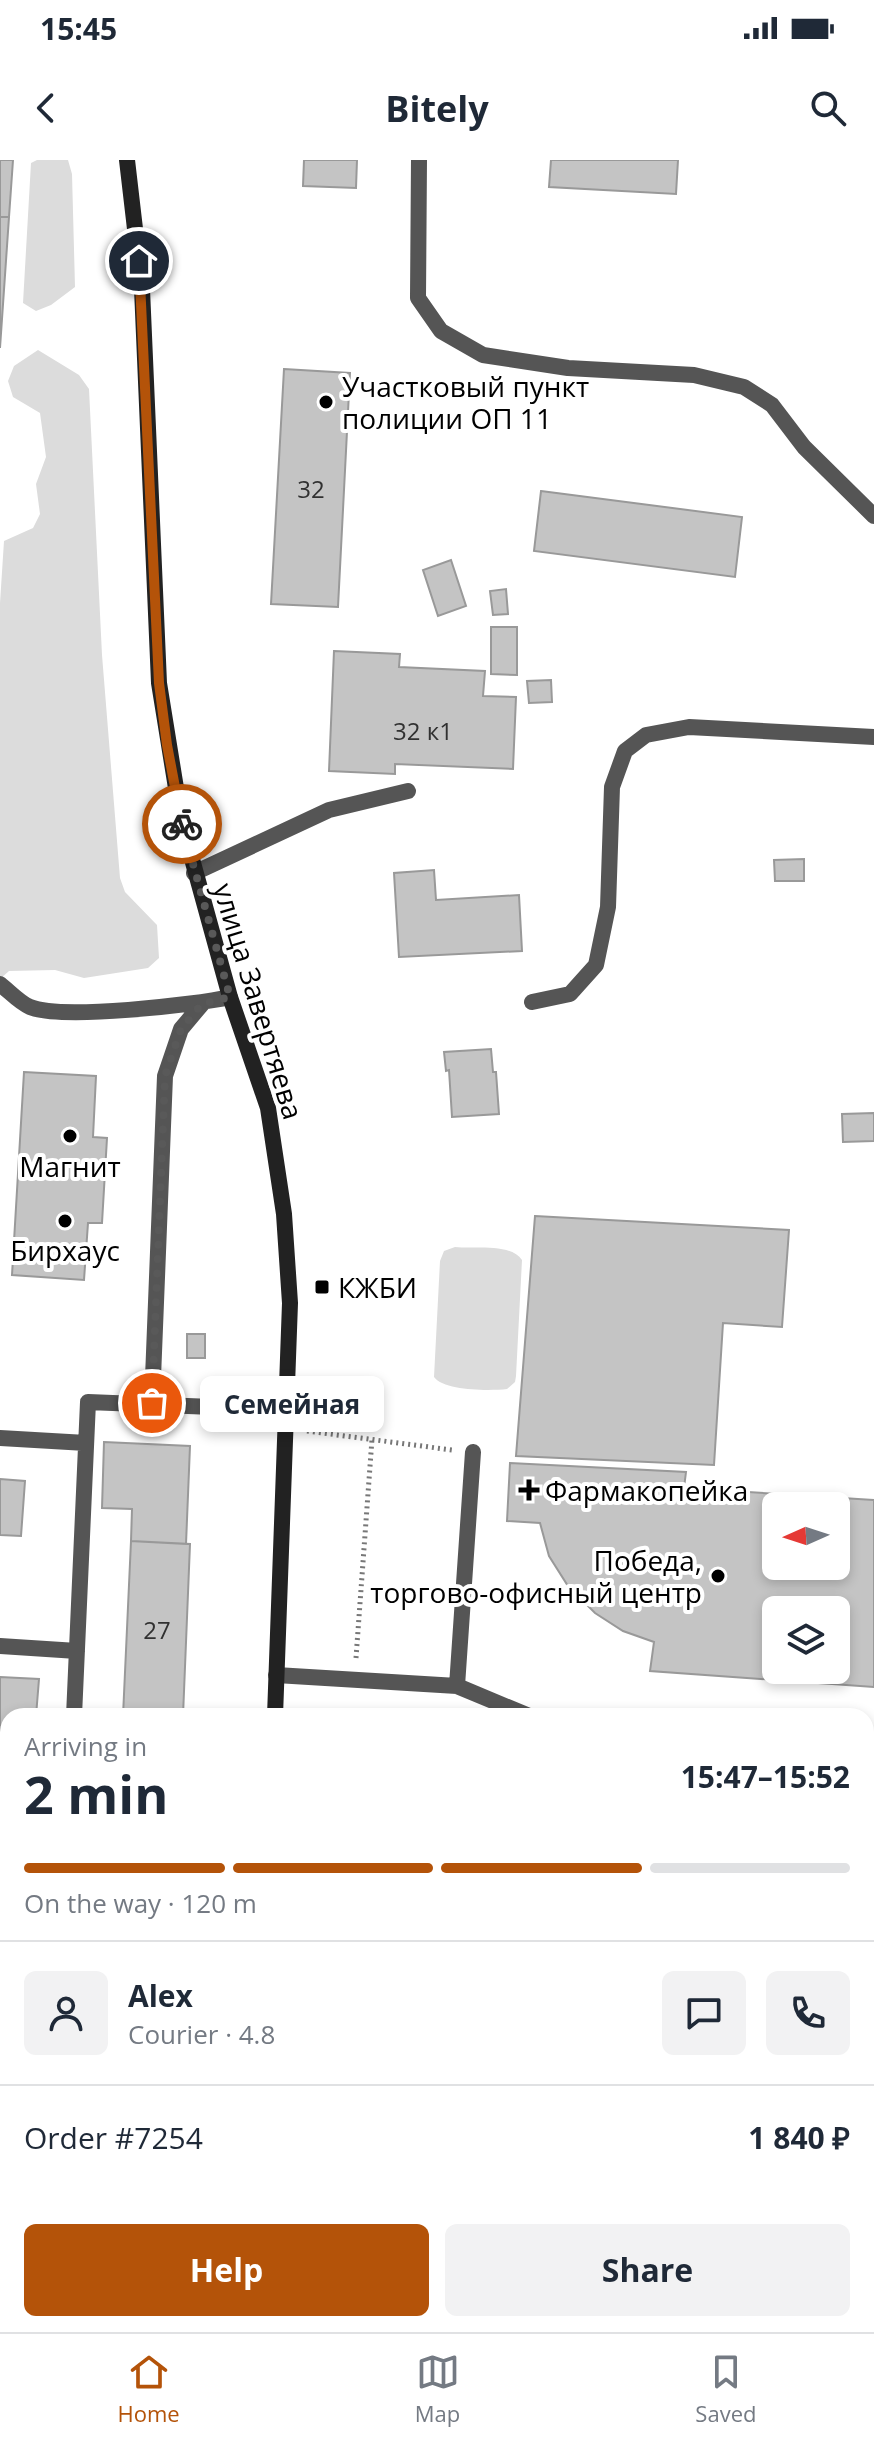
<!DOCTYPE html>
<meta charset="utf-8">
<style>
body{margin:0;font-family:"Open Sans",sans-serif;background:#f2f2f3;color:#1f2937;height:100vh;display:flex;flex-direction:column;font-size:30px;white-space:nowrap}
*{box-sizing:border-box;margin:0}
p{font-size:26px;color:#747a83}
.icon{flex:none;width:44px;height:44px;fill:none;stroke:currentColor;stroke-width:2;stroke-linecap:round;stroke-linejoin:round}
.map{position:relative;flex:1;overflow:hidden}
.drawer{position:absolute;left:0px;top:1548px;width:874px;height:624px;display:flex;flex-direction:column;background:#fff;border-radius:24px 24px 0 0;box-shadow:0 4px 12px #0003}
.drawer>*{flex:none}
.needle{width:52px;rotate:267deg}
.tools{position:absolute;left:762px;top:1332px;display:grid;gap:16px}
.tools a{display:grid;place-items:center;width:88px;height:88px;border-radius:12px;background:#fff;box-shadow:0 4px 12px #0003;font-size:40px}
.pin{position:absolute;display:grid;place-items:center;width:68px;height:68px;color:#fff;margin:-34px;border:4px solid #fff;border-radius:50%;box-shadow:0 2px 8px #0007}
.courier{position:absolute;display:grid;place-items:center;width:80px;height:80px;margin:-40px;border:6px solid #b45309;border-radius:50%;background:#fff;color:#222;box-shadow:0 2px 10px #0007}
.bubble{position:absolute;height:56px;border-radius:12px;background:#fff;box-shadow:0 4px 12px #0003;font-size:26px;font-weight:700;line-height:56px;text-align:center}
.overview em{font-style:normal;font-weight:700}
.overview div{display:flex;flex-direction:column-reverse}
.overview{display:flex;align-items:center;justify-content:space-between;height:136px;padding:0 24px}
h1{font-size:52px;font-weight:700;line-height:60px}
.bar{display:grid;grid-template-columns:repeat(4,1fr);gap:12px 8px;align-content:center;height:96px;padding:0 24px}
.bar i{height:10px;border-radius:6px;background:#e0e1e3}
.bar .on{background:#b45309}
.bar p{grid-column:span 4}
.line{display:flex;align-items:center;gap:20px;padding:0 24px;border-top:2px solid #e0e1e3}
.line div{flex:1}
.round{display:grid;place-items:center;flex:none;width:84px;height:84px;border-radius:12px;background:#f2f2f3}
.action{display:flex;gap:16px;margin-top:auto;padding:16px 24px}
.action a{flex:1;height:92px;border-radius:12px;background:#b45309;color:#fff;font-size:32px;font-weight:700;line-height:92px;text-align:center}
.action a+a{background:#f2f2f3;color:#1f2937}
.status{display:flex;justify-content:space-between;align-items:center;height:56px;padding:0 40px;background:#fff;direction:ltr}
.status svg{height:22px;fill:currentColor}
header{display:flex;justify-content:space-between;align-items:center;height:104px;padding:0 24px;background:#fff;font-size:36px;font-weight:700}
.tabs{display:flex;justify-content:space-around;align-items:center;height:112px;border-top:2px solid #e0e1e3;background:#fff;font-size:22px;color:#747a83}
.tabs a{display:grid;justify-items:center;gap:4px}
.tabs .on{color:#b45309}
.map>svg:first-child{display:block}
</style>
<div class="status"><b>15:45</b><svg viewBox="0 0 49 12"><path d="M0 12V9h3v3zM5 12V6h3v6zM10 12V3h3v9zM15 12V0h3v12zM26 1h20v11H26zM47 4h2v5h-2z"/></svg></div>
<header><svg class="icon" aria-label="back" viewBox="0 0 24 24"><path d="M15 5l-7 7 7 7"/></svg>Bitely<svg class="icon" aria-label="search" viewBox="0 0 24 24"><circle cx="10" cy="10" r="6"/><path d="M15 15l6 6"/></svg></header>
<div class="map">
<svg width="874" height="2172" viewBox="0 0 874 2172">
<rect width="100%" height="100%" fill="#fff"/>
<!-- green -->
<path fill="#dcdcdc" d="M37,0H68L72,14L75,127L51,145L36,151L23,143L31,3Z
M38,190L79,215L89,229L102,495L120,718L125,732L157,765L159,798L148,808L84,818L55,810L9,811L0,819V443L4,381L33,368L40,354L36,324L46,297L40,253L13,237L8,221L14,206Z
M455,1087C474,1089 511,1083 522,1100L516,1216L515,1222L507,1229C490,1231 444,1231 434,1217L440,1101L444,1091Z
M0,1947H8V2164H155V2172H0Z"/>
<!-- building -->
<path fill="#c4c4c4" stroke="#999" stroke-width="2" fill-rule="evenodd" d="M0,0H13L9,57H0Z
M304,0H357L356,28L303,26Z
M551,0H678L676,34L549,27Z
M0,57H9L0,188Z
M284,209L350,213L338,447L271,444Z
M541,331L742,357L735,417L534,391Z
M451,400L466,446L438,456L423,410Z
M506,429L508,454L493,455L490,431Z
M491,467H517V515L491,514Z
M334,491L400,494L399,507L485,511L483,536L516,537L513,609L395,604V614L329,611Z
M551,520L552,542L529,543L527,521Z
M804,699V721H775L774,700Z
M434,710L436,740L519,735L522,791L399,797L394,713Z
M491,889L493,912H496L499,954L452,957L449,910L446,911L444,892Z
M24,912L96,916L93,977L107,978L102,1063H88L84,1120L12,1115Z
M874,953V981L843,982L842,954Z
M535,1056L789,1070L782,1167L723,1163L714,1305L516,1296Z
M187,1174H205V1198H187Z
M104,1282L190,1286L186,1384L131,1381L132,1349L102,1348Z
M510,1303L686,1312L684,1328L874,1340V1527L650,1511L654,1482L623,1471L595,1453L568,1426L549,1396L540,1363L507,1361ZM776,1346H836V1406H776ZM776,1450H836V1510H776Z
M0,1319L25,1321L21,1376L0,1375Z
M131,1381L190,1384L183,1556H123Z
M0,1517L39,1519L36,1556H8V1577L0,1576Z
M0,1774H8V1831H0Z
M2,2132H8V2164H45V2172H0Z
M636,2164L769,2168V2172H635Z"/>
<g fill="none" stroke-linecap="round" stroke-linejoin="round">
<!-- path -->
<path stroke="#777" stroke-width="5" stroke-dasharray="2 4" stroke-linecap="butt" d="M307,1271L452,1290
M356,1498L372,1279
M0,1957H8
M160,2172V2164"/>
<!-- lane -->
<path stroke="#555" stroke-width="16" d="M419,0L418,138L441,171L483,195L568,208L694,215L744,227L772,245L804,287L874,356
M194,713L329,650L408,631
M0,824C9,831 20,843 30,847C61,860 195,845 230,837
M532,842L570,834L596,805L608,747L612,627L625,591L646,575L689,567L874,577
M152,1243L165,916L181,869L202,844
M0,1278L86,1283
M0,1486L77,1491
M276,1515L457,1526L529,1556
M457,1526L473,1292
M74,1556L88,1242L287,1250
M866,1594L874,1590
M0,1736H8
M866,2124H874
M486,2172V2164"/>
<!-- street -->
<path stroke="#555" stroke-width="16" d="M866,1863L874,1860"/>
<!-- secondary -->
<path stroke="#222" stroke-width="16" d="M127,0L142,129L159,523L181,659L230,837L268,948L284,1054L290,1143L275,1556
M262,2172V2164"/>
</g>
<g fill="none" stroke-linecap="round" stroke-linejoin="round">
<!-- done -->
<path stroke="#595959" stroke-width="8" stroke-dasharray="0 14.4" d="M152,1243L165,916L181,869L202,844L230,837L182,664"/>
<!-- route -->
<path stroke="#b45309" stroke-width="10" d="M139,101L159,523L167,585L182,664"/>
</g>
<!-- markers -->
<g fill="#000" stroke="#fff" stroke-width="3">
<circle cx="326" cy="242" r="8"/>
<circle cx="70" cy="976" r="8"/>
<circle cx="65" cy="1061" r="8"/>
<rect x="314" y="1119" width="16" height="16" rx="4"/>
<path d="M525 1318h8v8h8v8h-8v8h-8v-8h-8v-8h8z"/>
<circle cx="718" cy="1416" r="8"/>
</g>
<g text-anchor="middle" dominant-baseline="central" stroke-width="8" stroke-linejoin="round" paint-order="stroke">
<!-- number labels -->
<g font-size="24" fill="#313131">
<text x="311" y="328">32</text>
<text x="423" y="570">32 к1</text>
<text x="157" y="1469">27</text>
</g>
<!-- poi labels -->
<g font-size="28" fill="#000" stroke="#fff" text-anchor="start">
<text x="342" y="226">Участковый пункт<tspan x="342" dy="32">полиции ОП 11</tspan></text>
<text x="70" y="1006" text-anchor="middle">Магнит</text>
<text x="65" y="1090" text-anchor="middle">Бирхаус</text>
<text x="338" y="1127">КЖБИ</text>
<text x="545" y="1330">Фармакопейка</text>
<text x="702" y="1400" text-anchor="end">Победа,<tspan x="702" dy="32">торгово-офисный центр</tspan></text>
</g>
<!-- street labels -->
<g font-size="28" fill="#000" stroke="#fff">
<text transform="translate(259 841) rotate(73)">улица Завертяева</text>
</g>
</g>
</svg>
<div class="tools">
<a><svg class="needle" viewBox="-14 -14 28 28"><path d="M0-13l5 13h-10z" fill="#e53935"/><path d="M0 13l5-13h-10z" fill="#747a83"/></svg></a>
<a><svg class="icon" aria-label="layers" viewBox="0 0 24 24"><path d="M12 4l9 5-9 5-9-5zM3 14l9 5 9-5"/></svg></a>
</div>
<div class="pin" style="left:152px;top:1243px;background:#ea580c"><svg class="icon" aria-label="bag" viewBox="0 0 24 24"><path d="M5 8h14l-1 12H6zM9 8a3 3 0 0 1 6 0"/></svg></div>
<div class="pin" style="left:139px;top:101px;background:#1f2937"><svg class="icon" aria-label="home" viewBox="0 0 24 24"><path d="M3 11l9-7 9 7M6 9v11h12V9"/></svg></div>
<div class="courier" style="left:182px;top:664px"><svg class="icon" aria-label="bike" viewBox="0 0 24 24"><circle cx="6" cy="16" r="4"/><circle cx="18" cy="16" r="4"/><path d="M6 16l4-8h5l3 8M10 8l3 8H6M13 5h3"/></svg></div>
<div class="bubble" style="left:200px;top:1216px;width:184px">Семейная</div>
<section class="drawer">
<div class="overview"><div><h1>2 min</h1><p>Arriving in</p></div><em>15:47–15:52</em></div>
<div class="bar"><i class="on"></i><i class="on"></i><i class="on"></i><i></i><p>On the way · 120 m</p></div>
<div class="line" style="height:144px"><a class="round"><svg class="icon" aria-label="person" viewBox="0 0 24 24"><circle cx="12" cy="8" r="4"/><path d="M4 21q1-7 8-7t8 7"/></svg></a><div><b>Alex</b><p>Courier · 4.8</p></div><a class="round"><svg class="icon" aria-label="chat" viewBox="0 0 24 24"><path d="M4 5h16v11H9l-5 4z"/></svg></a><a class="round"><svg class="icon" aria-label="phone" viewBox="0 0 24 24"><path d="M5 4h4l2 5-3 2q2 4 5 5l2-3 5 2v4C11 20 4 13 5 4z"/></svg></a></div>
<div class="line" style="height:104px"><div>Order #7254</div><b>1 840 ₽</b></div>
<div class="action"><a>Help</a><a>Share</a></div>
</section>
</div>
<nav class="tabs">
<a class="on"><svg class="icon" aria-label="home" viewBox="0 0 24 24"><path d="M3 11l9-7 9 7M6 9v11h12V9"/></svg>Home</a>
<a><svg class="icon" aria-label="map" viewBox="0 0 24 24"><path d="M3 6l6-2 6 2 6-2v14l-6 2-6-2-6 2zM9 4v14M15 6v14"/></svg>Map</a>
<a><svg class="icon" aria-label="saved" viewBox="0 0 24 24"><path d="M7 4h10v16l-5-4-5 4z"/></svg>Saved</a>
</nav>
